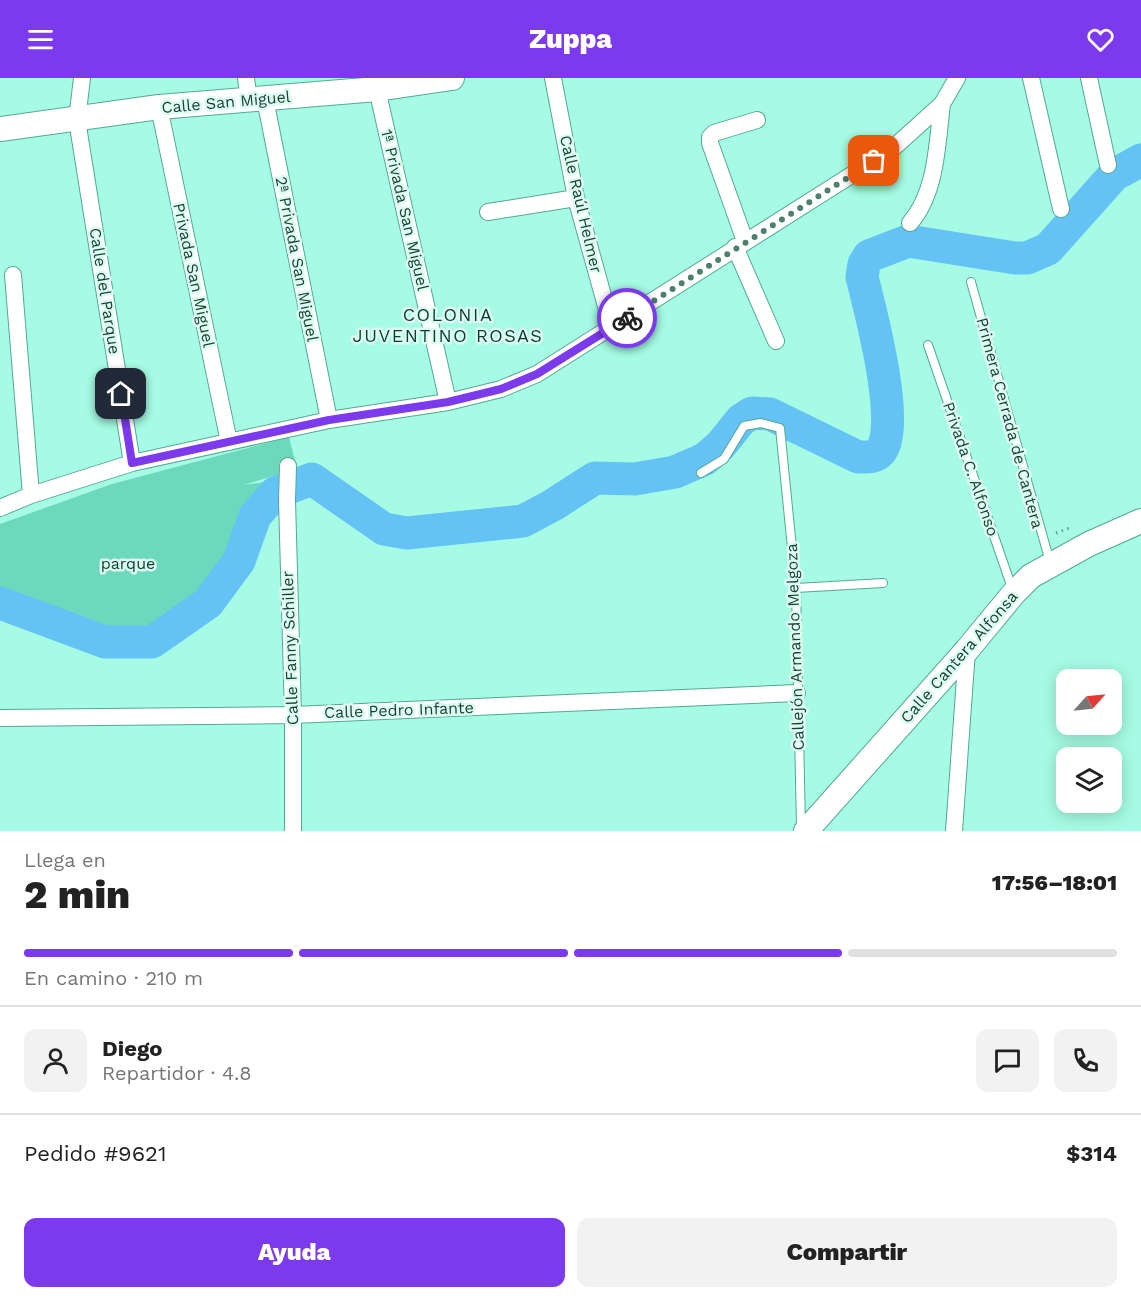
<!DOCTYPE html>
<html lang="es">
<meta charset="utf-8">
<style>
body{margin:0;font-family:"Work Sans",sans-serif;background:#f2f2f2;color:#222;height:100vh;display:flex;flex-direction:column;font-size:22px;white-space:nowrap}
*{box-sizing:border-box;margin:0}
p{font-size:20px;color:#767676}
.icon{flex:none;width:33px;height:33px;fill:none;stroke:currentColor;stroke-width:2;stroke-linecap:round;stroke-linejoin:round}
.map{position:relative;height:753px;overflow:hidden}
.details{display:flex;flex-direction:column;background:#fff;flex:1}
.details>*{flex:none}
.needle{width:39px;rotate:63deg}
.fabs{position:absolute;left:1056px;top:591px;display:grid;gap:12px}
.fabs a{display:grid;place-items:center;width:66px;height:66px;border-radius:12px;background:#fff;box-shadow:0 3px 15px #0003;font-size:30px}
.pin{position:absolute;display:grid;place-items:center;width:51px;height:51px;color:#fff;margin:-26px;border-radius:12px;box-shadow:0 3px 9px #0006}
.courier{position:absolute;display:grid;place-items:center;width:60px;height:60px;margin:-30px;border:4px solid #7c3aed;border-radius:50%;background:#fff;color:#222;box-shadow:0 2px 8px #0007}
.head em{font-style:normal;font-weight:800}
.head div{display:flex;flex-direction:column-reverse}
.head{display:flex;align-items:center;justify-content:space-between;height:102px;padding:0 24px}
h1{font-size:39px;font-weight:800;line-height:45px}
.bar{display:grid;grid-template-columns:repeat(4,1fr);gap:9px 6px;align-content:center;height:72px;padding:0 24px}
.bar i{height:8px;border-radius:4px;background:#e0e0e0}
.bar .active{background:#7c3aed}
.bar p{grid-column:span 4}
.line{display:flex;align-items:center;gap:15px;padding:0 24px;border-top:2px solid #e0e0e0}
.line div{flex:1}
.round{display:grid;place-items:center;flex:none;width:63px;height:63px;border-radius:12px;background:#f2f2f2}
.cta{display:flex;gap:12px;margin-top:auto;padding:12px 24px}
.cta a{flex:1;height:69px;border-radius:12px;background:#7c3aed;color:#fff;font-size:24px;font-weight:800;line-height:69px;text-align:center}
.cta a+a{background:#f2f2f2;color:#222}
header{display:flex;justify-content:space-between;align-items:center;height:78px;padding:0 24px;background:#7c3aed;color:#fff;font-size:27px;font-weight:800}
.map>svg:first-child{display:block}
</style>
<header><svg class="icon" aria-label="menu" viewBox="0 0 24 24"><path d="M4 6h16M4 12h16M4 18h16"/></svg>Zuppa<svg class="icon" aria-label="heart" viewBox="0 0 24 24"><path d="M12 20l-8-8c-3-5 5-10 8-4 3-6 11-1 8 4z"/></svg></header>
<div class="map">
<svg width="1141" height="753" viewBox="0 0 1141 753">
<rect width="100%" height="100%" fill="#a5fbe3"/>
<!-- green -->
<path fill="#6cd9bd" d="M289,359L297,391L243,407L273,403L275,415L255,438L239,483L208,525L152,564L130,566L105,564L0,525V446L112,406Z"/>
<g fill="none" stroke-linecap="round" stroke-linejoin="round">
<!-- river -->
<path stroke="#65c2f4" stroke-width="33" d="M0,525L105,564H152L208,525L239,483L255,438L275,415L312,401L384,451L407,455L523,443L553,427L595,400L635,401L675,394L705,381L721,367L741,342L752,335L770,336L858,379C866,379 875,380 880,374C902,350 870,231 862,199L864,186L869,178L908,163L1015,180H1027L1048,171L1114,97L1141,82"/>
<!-- lane casing -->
<g stroke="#53a993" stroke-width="10">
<path id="lane" d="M971,204L1050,484
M928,267L1013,513
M701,395L724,381L744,348L761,345L780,350L796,510L801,750
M796,510L883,505"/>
</g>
<!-- street casing -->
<g stroke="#53a993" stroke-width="18">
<path id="street" d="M82,0L77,42L132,385
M246,0L249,22
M553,0L576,120L612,250
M1031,0L1061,131
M1089,0L1108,87
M377,11L448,324
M265,21L329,342
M159,29L229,364
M488,134L576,120
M910,145C937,114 937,65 942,26
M745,163L710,65V59L714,55L757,42
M735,169L776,263
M13,197L31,417
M288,388L287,422L293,637V753
M0,430L31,417L132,385L329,342L448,324L501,311L537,296L891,72L942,26L957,0
M0,640L293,637L797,615
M954,753L967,572"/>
</g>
<!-- secondary casing -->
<g stroke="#53a993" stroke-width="26">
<path id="secondary" d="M0,51L159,29L377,11L452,0
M806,753L967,572L1014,515L1031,498L1089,466L1141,443"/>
</g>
<!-- path -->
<path stroke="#63a190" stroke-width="3" stroke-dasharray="1.5 4.5" stroke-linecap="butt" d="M1056,455L1072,449"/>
<!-- lane -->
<use href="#lane" stroke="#fff" stroke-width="8"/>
<!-- street -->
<use href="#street" stroke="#fff" stroke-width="16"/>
<!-- secondary -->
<use href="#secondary" stroke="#fff" stroke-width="24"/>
</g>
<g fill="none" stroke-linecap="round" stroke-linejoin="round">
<!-- done -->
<path stroke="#4b8072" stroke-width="6" stroke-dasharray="0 10.8" d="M627,240L874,83"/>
<!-- route -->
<path stroke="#7c3aed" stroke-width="8" d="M121,316L132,385L329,342L448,324L501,311L537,296L627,240"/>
</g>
<g text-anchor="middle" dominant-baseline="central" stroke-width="5" stroke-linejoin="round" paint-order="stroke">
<!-- street labels -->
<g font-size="16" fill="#1a3e35" stroke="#dcfcf2">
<text transform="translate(226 24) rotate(-5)">Calle San Miguel</text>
<text transform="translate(581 126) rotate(77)">Calle Raúl Helmer</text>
<text transform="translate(405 132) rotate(77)">1ª Privada San Miguel</text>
<text transform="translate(297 181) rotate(79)">2ª Privada San Miguel</text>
<text transform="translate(194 197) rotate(78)">Privada San Miguel</text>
<text transform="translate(105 213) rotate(81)">Calle del Parque</text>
<text transform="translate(1010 345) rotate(75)">Primera Cerrada de Cantera</text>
<text transform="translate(971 391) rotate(71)">Privada C. Alfonso</text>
<text transform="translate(795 569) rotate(-92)">Callejón Armando Melgoza</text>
<text transform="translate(290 570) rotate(-92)">Calle Fanny Schiller</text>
<text transform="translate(959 579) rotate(-49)">Calle Cantera Alfonsa</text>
<text transform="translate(399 632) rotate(-2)">Calle Pedro Infante</text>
</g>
<!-- park labels -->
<g font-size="16" fill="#0d4236" stroke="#dcfcf2">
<text x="128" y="485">parque</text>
</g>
<!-- neighbourhood labels -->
<g font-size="18" letter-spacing="1.5" fill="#0c3c32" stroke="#dcfcf2">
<text x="448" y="236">COLONIA<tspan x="448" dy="21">JUVENTINO ROSAS</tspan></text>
</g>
</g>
</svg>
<div class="fabs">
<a><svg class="needle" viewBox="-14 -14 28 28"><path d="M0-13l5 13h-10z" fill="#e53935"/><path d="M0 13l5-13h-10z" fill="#767676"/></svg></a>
<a><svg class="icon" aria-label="layers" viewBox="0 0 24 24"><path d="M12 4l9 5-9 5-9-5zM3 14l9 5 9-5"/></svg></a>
</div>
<div class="pin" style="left:874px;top:83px;background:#ea580c"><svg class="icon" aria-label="bag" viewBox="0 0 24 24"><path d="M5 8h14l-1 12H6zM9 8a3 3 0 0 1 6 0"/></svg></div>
<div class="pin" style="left:121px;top:316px;background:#1f2937"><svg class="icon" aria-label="home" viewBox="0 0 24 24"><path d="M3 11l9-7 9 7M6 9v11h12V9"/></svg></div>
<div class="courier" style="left:627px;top:240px"><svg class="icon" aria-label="bike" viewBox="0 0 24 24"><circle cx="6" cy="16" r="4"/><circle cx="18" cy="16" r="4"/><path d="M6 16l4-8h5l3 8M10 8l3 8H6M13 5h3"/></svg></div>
</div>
<section class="details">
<div class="head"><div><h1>2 min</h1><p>Llega en</p></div><em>17:56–18:01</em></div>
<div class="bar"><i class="active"></i><i class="active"></i><i class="active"></i><i></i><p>En camino · 210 m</p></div>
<div class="line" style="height:108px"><a class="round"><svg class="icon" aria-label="person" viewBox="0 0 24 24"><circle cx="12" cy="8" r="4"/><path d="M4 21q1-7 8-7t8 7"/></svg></a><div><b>Diego</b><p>Repartidor · 4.8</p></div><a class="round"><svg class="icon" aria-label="chat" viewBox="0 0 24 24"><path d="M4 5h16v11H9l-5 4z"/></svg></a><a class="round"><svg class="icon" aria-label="phone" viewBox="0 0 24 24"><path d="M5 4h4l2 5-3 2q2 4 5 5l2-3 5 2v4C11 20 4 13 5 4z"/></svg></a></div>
<div class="line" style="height:78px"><div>Pedido #9621</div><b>$314</b></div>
<div class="cta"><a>Ayuda</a><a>Compartir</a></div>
</section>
